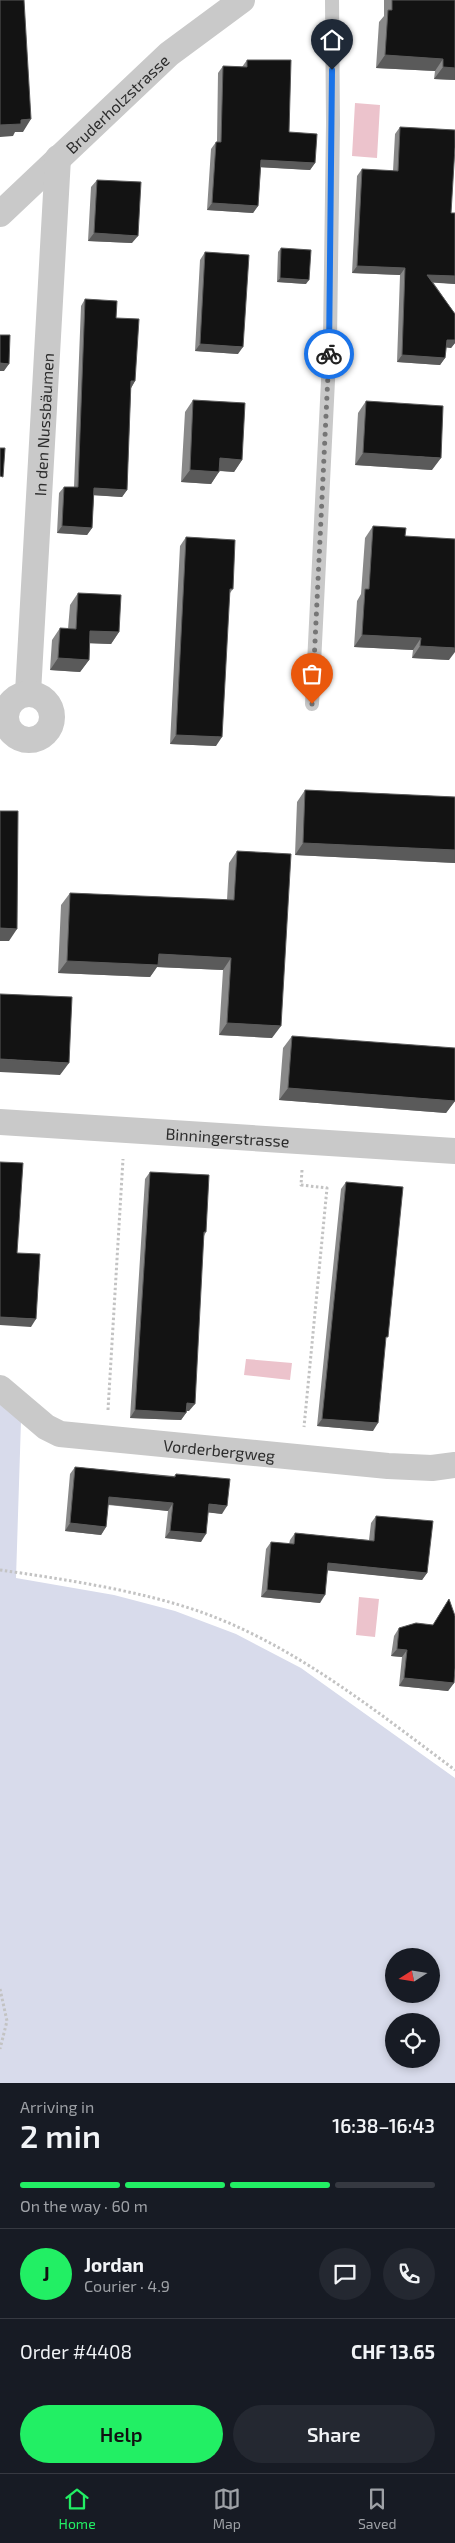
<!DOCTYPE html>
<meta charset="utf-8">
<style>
body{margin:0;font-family:"Exo 2",sans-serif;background:#242831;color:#f1f3f6;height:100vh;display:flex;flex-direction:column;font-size:19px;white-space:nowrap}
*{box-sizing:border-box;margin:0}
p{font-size:16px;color:#9ea1a6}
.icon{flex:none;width:28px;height:28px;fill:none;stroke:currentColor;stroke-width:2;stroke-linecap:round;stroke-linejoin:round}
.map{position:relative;height:2083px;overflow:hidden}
.side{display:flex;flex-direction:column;background:#171b24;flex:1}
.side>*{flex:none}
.needle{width:32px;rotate:258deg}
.fabs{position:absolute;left:385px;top:1948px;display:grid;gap:10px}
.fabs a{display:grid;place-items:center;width:55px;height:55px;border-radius:50%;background:#171b24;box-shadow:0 2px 8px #0003;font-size:25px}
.pin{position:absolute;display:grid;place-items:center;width:42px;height:42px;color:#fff;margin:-51px -21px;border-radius:50% 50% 50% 0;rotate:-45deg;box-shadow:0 0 5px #0007}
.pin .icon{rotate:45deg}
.courier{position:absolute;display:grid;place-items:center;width:50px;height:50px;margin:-25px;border:4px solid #1a73e8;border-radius:50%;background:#fff;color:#222;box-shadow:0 1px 6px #0007}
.overview em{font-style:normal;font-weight:600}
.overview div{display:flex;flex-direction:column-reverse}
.overview{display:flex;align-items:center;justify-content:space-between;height:85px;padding:0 20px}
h1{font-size:32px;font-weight:600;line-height:38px}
.bar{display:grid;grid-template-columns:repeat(4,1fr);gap:8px 5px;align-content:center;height:60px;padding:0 20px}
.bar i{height:6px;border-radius:4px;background:#363941}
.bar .on{background:#22ef64}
.bar p{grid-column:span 4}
.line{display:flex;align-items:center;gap:12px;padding:0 20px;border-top:1px solid #363941}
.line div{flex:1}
.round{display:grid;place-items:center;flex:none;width:52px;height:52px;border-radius:26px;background:#242831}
.button{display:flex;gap:10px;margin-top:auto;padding:10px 20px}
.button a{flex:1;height:58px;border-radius:30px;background:#22ef64;color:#111;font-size:20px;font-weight:600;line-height:58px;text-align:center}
.button a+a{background:#242831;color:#f1f3f6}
.menu{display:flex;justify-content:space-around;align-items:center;height:70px;border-top:1px solid #363941;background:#171b24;font-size:14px;color:#9ea1a6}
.menu a{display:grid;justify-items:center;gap:2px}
.menu .on{color:#22ef64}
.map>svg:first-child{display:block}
</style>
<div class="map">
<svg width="455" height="2083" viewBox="0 0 455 2083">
<rect width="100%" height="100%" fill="#fff"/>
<!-- green -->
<path fill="#d8dbeb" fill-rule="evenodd" d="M0,1403L21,1421L16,1578L114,1595L175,1611L236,1634L301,1668L455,1778V2083H0ZM394,1956H431V1994H394ZM394,2021H431V2059H394Z"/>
<!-- water -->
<path fill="#ecc3cc" d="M355,103L380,105L377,158L352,156Z
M246,1359L292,1363L290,1380L244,1375Z
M359,1597L379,1599L375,1637L356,1635Z"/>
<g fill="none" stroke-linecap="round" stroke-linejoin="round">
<!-- path -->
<path stroke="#c3c3c3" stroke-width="3" stroke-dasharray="2.5 2.5" stroke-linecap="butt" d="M302,1170L301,1185L327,1188L304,1427
M108,1410L123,1159
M0,1570C63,1579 142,1591 201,1612C294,1645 376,1711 455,1770
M0,1989L7,2021L0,2049"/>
<!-- lane -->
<path stroke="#c9c9c9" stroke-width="14" d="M312,704L330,340L333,123L332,0"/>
<!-- street -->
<g stroke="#c9c9c9" stroke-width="26">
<path id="s1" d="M0,214L169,54L242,0"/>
<path id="s2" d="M28,693L58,158"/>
<circle cx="29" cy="717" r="23"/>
<path id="s3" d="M0,1122L455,1151"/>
<path id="s4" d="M0,1388L46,1427L60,1434L388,1466L432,1468L455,1465"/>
</g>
</g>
<!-- wall -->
<path fill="#898989" d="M384,0H455V80L434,79L435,71L376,68L379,22L384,16Z
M247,60L289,132L315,163L310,170L261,167L258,206L253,213L207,210L211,149L216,142H217L218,73L223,66L242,67Z
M400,127L451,213H455V284L433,282L455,314V343L451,348L446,347L445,358L440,365L397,362L400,275L352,273L357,176L362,169L393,171L395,134Z
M97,180L132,243L88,241L91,187Z
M281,248L306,284L277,282L278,252Z
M205,252L238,354L195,351L200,260Z
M85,299L116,318L135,381L131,388L127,490L122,497L94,495L92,528L87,535L57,533L59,493L64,487H74L81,306Z
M193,400L242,460L234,472L219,471L211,484L181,482L185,412Z
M366,401L432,470L355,465L358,413Z
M373,526L405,536L449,660L412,658L413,650L354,647L357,601L361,594L365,538Z
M186,537L233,589L230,593L216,746L170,744L180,546Z
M78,593L119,632L111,644L90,643L89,660L80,672L50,670L52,640L60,628L68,629L70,605Z
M305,790L455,797V863L295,855L297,802Z
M237,851L272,1038L219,1035L223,970L157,967L150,977L58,973L61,905L70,893L227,900L229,863Z
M292,1036L455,1101L446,1113L279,1100L283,1048Z
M150,1172L206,1232L204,1236L189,1411H187L186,1413L181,1420L130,1418L145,1179Z
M346,1182L385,1342L373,1431L317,1426L341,1189Z
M75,1467L174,1476L176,1474L222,1514L208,1512L201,1542L165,1538L168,1511L108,1505L106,1527L101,1535L65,1531L70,1474Z
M376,1516L427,1573L422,1580L328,1570L320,1603L261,1597L266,1549L271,1542L289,1544L290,1540L295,1533L369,1540L371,1523Z
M449,1599L454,1683L448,1691L399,1686L402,1657L391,1656L394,1636L399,1628L433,1625Z"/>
<!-- shaded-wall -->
<path fill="#5a5a5a" d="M385,55L443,59L435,71L376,68Z
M443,67L455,68V80L434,79Z
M31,119L23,132H15L13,136L0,137V125L21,120Z
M261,160L315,163L310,170L256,167Z
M212,203L258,206L253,213L207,210Z
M94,233L138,236L132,243L88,241Z
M357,266L405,268L400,275L352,273Z
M427,275L455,276V284L423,282Z
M280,278L309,280L306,284L277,282Z
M447,340H455V343L451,348L442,347Z
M200,344L243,347L238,354L195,351Z
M402,355L445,358L440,365L397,362Z
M0,363L9,364L4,371H0Z
M131,381H135L131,388Z
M363,453L441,458L432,470L355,465Z
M220,458L242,460L234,472L211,470Z
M190,470L219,472L211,484L181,482Z
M94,488L127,490L122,497L90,495Z
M62,526L92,528L87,535L57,533Z
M90,631L119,632L111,644L82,643Z
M362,635L421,638L413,650L354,647Z
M420,646L455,648V652L449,660L412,658Z
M58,658L89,660L80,672L50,670Z
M176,735L222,737L216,746L170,744Z
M303,843L455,850V863L295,855Z
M0,928L17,929L9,941H0Z
M159,954L231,958L223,970L157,967L150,977L58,973L67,961Z
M227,1023L281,1026L272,1038L219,1035Z
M0,1059L69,1063L60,1075L0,1072Z
M288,1088L455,1101L446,1113L279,1100Z
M0,1317L36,1319L31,1327L0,1325Z
M187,1403L195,1404L189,1411H182Z
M135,1410L186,1413L181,1420L130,1418Z
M322,1419L378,1423L373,1431L317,1426Z
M109,1497L173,1503L168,1511L104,1504Z
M209,1504L227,1506L222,1514L204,1512Z
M70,1523L106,1527L101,1535L65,1531Z
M170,1531L206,1534L201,1542L165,1538Z
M328,1563L427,1573L422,1580L323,1570Z
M267,1590L325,1595L320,1603L261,1597Z
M397,1649L407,1650L402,1657L391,1656Z
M404,1678L454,1683L448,1691L399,1686Z"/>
<!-- building -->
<path fill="#131313" stroke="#5a5a5a" d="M0,0H24L31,119L21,120V124L0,125Z
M392,0H455V68L443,67V59L385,55L388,10H392Z
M247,60H291L289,132L317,134L315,163L261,160L258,206L212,203L216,142H221L223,66L247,67Z
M400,127L455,130V147L451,213H455V276L427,275L455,314V340H447L445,358L402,355L405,268L357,266L362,169L398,171Z
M97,180L141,182L138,236L94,233Z
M281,248L311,250L309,280L280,278Z
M205,252L249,255L243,347L200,344Z
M85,299L117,301L116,318L139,319L135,381H131L127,490L94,488L92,528L62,526L64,487H78Z
M0,335H10L9,364L0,363Z
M193,400L245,403L242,460L220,458L219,472L190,470Z
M366,401L443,406L441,458L363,453Z
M0,448H5L3,477L0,476Z
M373,526L406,528L405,536L455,539V648L420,646L421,638L362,635L365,589H369Z
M186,537L235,540L233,589H230L222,737L176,735Z
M78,593L121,595L119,632L90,631L89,660L58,658L60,628L76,629Z
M305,790L455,797V850L303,843Z
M0,811H18L17,929L0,928Z
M237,851L291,854L281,1026L227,1023L231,958L159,954L158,965L67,961L70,893L234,900Z
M0,994L72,997L69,1063L0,1059Z
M292,1036L455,1048V1101L288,1088Z
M0,1162L23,1163L17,1253L40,1254L36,1319L0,1317Z
M150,1172L209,1175L206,1232H204L195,1404L187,1403L186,1413L135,1410Z
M346,1182L403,1187L388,1337H386L378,1423L322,1419Z
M75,1467L175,1477L176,1474L230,1479L227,1506L209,1504L206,1534L170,1531L173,1503L109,1497L106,1527L70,1523Z
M376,1516L433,1521L427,1573L328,1563L325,1595L267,1590L271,1542L294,1544L295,1533L374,1541Z
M449,1599L455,1616V1668L454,1683L404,1678L407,1650L397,1649L399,1628L416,1623L433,1625Z"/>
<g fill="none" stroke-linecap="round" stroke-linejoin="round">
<!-- done -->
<path stroke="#767676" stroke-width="5" stroke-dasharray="0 9" d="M312,704L329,354"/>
<!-- route -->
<path stroke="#1a73e8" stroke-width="6" d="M329,354L332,70"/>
</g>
<g text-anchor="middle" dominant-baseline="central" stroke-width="5" stroke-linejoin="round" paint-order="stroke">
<!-- street labels -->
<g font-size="16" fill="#2c2c2c" stroke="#fff">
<text stroke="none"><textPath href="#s1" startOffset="161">Bruderholzstrasse</textPath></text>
<text stroke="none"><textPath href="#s2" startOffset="269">In den Nussbäumen</textPath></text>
<text stroke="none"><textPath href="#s3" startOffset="228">Binningerstrasse</textPath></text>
<text stroke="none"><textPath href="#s4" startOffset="236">Vorderbergweg</textPath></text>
</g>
</g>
</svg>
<div class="fabs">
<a><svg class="needle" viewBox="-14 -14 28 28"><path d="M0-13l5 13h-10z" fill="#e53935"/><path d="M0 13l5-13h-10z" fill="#9ea1a6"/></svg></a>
<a><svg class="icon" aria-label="locate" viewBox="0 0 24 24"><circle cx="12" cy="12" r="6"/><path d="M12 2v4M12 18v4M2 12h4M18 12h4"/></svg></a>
</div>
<div class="pin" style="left:312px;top:704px;background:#ea580c"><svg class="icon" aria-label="bag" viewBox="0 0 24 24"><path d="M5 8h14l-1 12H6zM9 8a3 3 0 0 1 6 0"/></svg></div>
<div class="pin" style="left:332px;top:70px;background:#1f2937"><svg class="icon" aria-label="home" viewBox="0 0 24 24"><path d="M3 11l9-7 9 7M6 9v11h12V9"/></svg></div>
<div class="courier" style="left:329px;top:354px"><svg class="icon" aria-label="bike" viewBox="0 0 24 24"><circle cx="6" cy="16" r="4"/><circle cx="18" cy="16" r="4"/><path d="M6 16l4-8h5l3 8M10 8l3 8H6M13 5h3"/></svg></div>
</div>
<section class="side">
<div class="overview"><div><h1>2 min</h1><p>Arriving in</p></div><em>16:38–16:43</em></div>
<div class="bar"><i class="on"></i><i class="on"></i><i class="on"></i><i></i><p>On the way · 60 m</p></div>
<div class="line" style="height:90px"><b class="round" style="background:#22ef64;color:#111">J</b><div><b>Jordan</b><p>Courier · 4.9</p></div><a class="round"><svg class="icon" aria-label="chat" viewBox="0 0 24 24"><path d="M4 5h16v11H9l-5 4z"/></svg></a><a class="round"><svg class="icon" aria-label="phone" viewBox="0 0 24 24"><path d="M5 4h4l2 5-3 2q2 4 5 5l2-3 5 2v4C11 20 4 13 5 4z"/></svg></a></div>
<div class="line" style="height:65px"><div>Order #4408</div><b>CHF 13.65</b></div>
<div class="button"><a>Help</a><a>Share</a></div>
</section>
<nav class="menu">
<a class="on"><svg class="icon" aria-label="home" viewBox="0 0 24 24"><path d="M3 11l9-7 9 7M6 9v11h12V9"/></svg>Home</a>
<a><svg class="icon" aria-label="map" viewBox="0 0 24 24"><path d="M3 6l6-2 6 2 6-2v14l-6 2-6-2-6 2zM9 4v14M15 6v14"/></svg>Map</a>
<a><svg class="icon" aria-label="saved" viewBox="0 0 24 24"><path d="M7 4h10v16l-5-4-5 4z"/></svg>Saved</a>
</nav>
